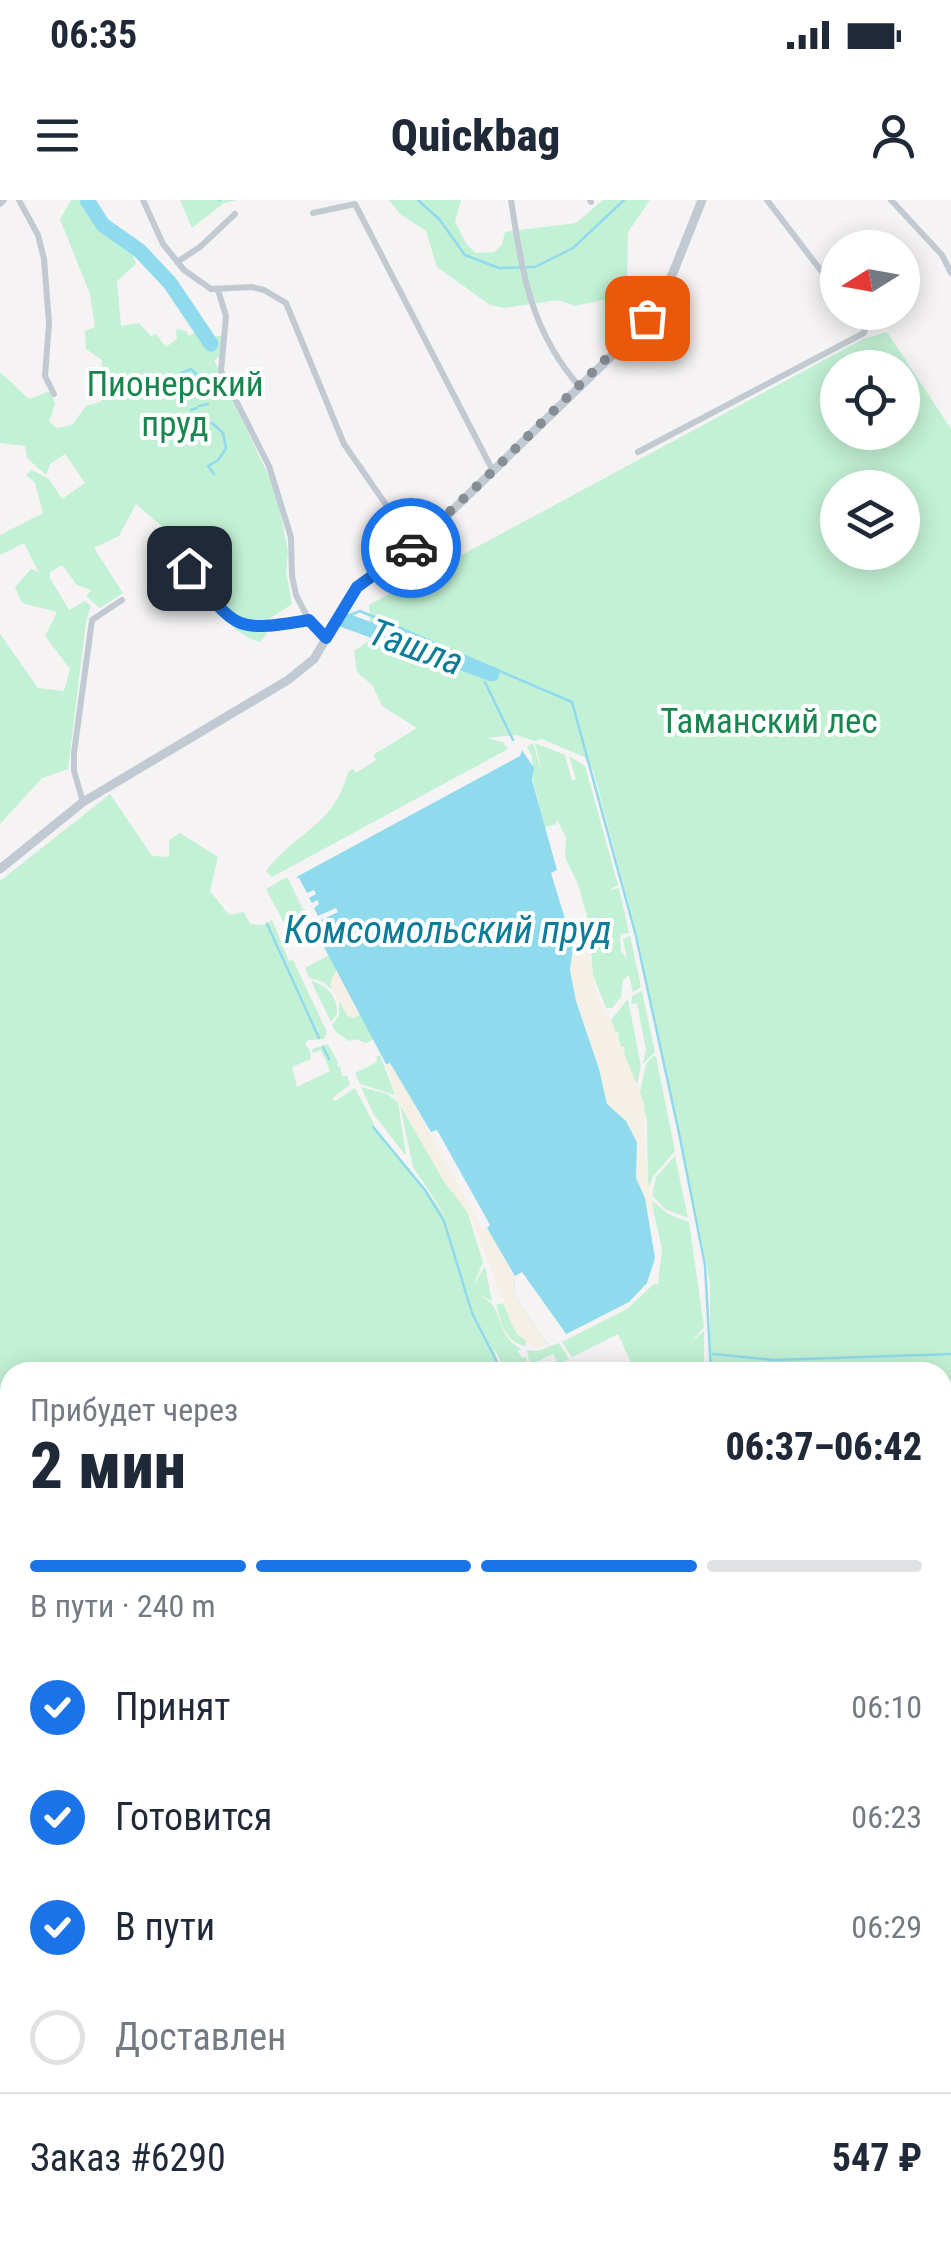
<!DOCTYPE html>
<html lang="ru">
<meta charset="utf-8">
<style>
body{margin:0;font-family:"Roboto Condensed",sans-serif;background:#f2f2f3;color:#1f2937;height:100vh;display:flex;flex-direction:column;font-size:38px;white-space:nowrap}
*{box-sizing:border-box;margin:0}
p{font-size:32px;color:#747a83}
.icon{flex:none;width:55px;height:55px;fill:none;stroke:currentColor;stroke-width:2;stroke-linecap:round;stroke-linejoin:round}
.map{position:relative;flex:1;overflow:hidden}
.sheet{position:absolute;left:0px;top:1162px;width:952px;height:882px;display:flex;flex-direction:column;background:#fff;border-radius:30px 30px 0 0;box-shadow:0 5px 25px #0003}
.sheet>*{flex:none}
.needle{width:65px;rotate:259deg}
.fabs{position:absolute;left:820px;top:30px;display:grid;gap:20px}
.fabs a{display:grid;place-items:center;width:100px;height:100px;border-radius:50%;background:#fff;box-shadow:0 5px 25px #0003;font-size:50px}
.pin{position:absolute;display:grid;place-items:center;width:85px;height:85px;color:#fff;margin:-42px;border-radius:20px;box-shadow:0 5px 15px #0006}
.courier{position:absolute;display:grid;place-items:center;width:100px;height:100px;margin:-50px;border:8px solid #1a73e8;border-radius:50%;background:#fff;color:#222;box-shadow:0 2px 12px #0007}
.headline em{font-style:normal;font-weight:800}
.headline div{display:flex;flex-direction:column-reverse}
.headline{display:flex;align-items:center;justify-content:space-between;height:170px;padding:0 30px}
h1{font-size:65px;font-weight:800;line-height:75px}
.bar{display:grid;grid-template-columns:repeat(4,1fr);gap:15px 10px;align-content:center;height:120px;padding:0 30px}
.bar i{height:12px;border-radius:8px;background:#e0e1e3}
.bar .selected{background:#1a73e8}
.bar p{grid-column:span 4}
.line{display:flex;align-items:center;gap:25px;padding:0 30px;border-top:2px solid #e0e1e3}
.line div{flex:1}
ol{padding:0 30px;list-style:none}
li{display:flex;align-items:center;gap:30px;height:110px}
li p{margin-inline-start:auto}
li .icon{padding:10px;border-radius:50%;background:#1a73e8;color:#fff;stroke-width:4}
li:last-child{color:#747a83}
li i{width:55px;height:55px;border:5px solid #e0e1e3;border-radius:50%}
.status{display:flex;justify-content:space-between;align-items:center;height:70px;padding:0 50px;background:#fff;direction:ltr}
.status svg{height:28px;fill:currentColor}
header{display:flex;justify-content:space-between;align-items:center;height:130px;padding:0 30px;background:#fff;font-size:45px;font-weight:800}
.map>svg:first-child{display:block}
</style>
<div class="status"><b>06:35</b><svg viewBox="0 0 49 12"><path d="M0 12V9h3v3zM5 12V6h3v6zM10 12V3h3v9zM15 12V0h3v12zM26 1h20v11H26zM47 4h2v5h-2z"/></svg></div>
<header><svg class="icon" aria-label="menu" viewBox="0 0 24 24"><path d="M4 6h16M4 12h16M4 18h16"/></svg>Quickbag<svg class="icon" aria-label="person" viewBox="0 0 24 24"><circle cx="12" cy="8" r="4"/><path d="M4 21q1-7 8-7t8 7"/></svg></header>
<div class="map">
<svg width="951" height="2044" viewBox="0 0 951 2044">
<rect width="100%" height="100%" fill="#f5f3f3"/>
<!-- green -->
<path fill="#c3f1d5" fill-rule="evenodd" d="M71,0H96C104,30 129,37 136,64L117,81L121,126L139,123L151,136L156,134L166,147L177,139L176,129L186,131L189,136L196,132L201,137L221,136V156L214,160L277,294L288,352L286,371L292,404L266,421L267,433L260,442C229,434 206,399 208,368L189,355L179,360L165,342L172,335L136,304L119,336L94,348L123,393L100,408L86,396L91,390L77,385L62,365L50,372V378L69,410L85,401L91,406L86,422L68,569L42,578L0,624V434L38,488L64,491L70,469L45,436L57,412L22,403L15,387L31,369L48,376L38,371L24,343L0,355V335L43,313L35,283L26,275L32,270L49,279L62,299L85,283L65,254L50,264L46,275L27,258L25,246L0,243V172L29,199L51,191L55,204L49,222L57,228L72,225L86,206L101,202L102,160L86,149L85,131L95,127L90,94L60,19Z
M180,0H237L224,3L192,28Z
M389,0H461L455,22L466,43L476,53L494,52L502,45L505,32L576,23L603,0H650L628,32L627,95L575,106L558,100L504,108L490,105L437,67L426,31L400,14Z
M887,132L951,229V2044H39L42,2035H942V1172H710V1084L707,1066L639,743L593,570L584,557L542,539L535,541L516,535L486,538L503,542L508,549L272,677L266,671C298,630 334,626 348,572L353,569L356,573L376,560L373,555L417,528L382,506L373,486L357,472L354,451L370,440L369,405L863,139ZM838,168H902V232H838ZM838,288H902V352H838Z
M533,543L543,577L535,543L565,555L572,581L576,579L569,556L585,566L618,685L609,690L619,688L629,733L620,734L621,751L627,759L623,739L630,736L641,787L633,792L629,775L623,780L621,797L612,808H606L593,775L589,723L578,684L565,657L566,638L557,619L556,624L545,627L533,581L532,556L527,547Z
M110,594L152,656L169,657V640L180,633L218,657L210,691L229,715L244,712L250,724L264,725L272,720L289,761L293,760L327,832L324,839L308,840L305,844L310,851L311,859L292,867L297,887L330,871L321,850L313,853L312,849L328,844L338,862L337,867L340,866L342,876H347L350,885L332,898L335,901L355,888L376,928L446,1016L413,967L400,905L444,981L467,1011L483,1062L473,1086L485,1066L492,1101L474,1092C480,1096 490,1100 494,1107C503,1124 502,1139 521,1149L518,1151L522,1158L526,1157L528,1172H507L493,1147L501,1172H10V1227L0,1208V681Z
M287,677L308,721L288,731L266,689Z
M329,755L337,770L331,780V789L324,782L309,778L305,768Z
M311,781C327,785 338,797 337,814L331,822Z
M642,791L655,852L643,864L646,850L637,803L631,804L632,796Z
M628,799L641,867L637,884L621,853L625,851L624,847H619L616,837L619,836L618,832H614L611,820Z
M339,800L347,815L353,818L362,814L374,839L366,843L355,839L349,841L336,832L332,825L339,815Z
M380,855L395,895L360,884L355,873L377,862L376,857Z
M653,856H656L675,951L654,975L648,989L647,922L640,892L646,864Z
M361,887L387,894L398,902L406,956L374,915Z
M675,956L688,1018L665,1009L652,995L656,977Z
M651,1000L670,1015L689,1022L704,1127L691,1142L704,1131V1172H635L618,1134L572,1157L562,1142L627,1109L654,1084H658L662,1049Z
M503,1103L514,1129L527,1140L525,1146C505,1142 501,1122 496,1105Z
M559,1143L569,1159L562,1162L567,1172H562L553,1154L534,1163L529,1161L527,1150L538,1151Z"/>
<!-- sand -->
<path fill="#f5f0e5" d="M586,731L596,795L611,820L644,903L646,971L654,1012L648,1013L636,978L637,942L626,921L607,904L599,869L576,801L570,770L575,734Z
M337,769L360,814L353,818L347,815L330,784Z
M390,862L483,1029L487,1028L515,1076L514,1095L547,1144L535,1148L516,1133L470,1016L444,981L397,900L386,864Z"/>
<!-- water -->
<path fill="#90daee" d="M522,550L534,568L532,580L557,670L551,673L569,732H575L570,770L576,801L599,869L607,904L626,921L637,942L636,978L645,998L655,1058L647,1083L629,1102L547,1144L514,1094L515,1076L487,1028L490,1025L437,930L431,932L390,863L386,864L289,681L520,556Z"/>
<!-- pier -->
<path fill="#f5f3f3" d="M294,677L299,678L307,693L314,690L316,694L309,698L312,703L317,700L319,704L314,708L318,716L336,708L338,712L321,720L328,734L320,739L289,681Z
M522,1072L567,1135L547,1144L514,1094L515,1076Z"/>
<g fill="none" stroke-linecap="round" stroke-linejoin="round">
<!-- stream -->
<path stroke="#90daee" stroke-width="2.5" d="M219,0H220
M418,0L439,19L465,55L499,68L535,67L573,48L624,0
M179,174L191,169L198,176V184
M178,182L181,188L190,190
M192,190L196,188L200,191L192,193
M184,205L185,197L190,193
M199,206L208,204
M191,210L197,208
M212,223L223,233L226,248
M218,260L225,250
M214,274L208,266L217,261
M345,417L360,411L572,502L636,736L679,933L705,1065L711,1172
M479,470L481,474
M485,482L513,540
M267,724L319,838
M323,847L329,859
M373,927L425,990L444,1021L472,1113L502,1172
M713,1154L774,1160L951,1154
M942,1276L951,1277"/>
<!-- river -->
<path stroke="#90daee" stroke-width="15" d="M87,0L103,25L140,51L170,83L211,144
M341,419L492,474
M800,2035L804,2044"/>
<!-- minor -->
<path stroke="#c1cad2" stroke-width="6" d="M19,0L38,35L44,59L49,123L45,176L54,194
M143,0L163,44L184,70L211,89L252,87L264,90L286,103L344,244L414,345
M511,0C522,71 530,131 580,187
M590,0L591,2
M767,0L838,93
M891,0L942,55L951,73
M0,4L4,0
M313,13L355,4L493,271
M177,62L200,47L235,14
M218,90L226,116L221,171L269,266L291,337L292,376L296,395L309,420L326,438
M638,252L864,133L865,130L852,112
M189,367C235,429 233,432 309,420
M83,602L74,571V553L92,420L122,400
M0,1532L10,1531
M29,2036V2035"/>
<!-- tertiary -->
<path stroke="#c1cad2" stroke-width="9" d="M0,669L83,602L288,480L314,459L357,387L430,332L629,139L647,118L673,73L702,0"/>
</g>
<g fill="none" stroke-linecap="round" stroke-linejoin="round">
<!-- done -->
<path stroke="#868d94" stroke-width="10" stroke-dasharray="0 18" d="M411,348L493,271L647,118"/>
<!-- route -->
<path stroke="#1a73e8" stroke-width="12" d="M189,368C235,429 233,433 309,420L326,438L357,387L411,348"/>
</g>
<g text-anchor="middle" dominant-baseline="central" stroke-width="8" stroke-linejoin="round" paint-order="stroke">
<!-- park labels -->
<g font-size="35" fill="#17864f" stroke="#fff">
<text x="175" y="184">Пионерский<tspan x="175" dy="40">пруд</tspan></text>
<text x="769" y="521">Таманский лес</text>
</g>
<!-- water labels -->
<g font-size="38" font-style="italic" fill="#0c7c9b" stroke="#fff">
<text transform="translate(416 447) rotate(20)">Ташла</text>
<text x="448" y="730">Комсомольский пруд</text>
</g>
</g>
</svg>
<div class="fabs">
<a><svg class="needle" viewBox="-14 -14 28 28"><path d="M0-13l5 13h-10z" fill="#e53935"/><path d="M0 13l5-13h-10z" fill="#747a83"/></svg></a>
<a><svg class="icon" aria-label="locate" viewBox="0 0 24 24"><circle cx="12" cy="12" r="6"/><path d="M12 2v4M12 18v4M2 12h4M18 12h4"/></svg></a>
<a><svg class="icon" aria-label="layers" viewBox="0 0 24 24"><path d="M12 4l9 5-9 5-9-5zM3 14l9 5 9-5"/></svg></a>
</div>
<div class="pin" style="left:647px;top:118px;background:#ea580c"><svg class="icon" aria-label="bag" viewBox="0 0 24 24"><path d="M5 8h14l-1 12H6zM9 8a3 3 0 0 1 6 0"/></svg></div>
<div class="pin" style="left:189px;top:368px;background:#1f2937"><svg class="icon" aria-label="home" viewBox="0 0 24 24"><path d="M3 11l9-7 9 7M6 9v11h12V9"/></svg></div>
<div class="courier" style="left:411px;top:348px"><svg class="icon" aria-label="car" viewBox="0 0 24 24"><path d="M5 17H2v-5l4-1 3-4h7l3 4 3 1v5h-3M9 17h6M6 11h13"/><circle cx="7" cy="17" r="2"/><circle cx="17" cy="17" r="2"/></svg></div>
<section class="sheet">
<div class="headline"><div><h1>2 мин</h1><p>Прибудет через</p></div><em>06:37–06:42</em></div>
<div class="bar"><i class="selected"></i><i class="selected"></i><i class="selected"></i><i></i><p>В пути · 240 m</p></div>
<ol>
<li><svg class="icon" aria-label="check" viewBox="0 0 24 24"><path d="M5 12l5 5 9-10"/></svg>Принят<p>06:10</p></li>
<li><svg class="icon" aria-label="check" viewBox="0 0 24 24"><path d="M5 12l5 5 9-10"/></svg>Готовится<p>06:23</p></li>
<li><svg class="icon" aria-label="check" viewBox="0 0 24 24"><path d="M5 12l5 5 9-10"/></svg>В пути<p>06:29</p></li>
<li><i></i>Доставлен</li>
</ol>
<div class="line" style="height:130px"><div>Заказ #6290</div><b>547 ₽</b></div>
</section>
</div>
